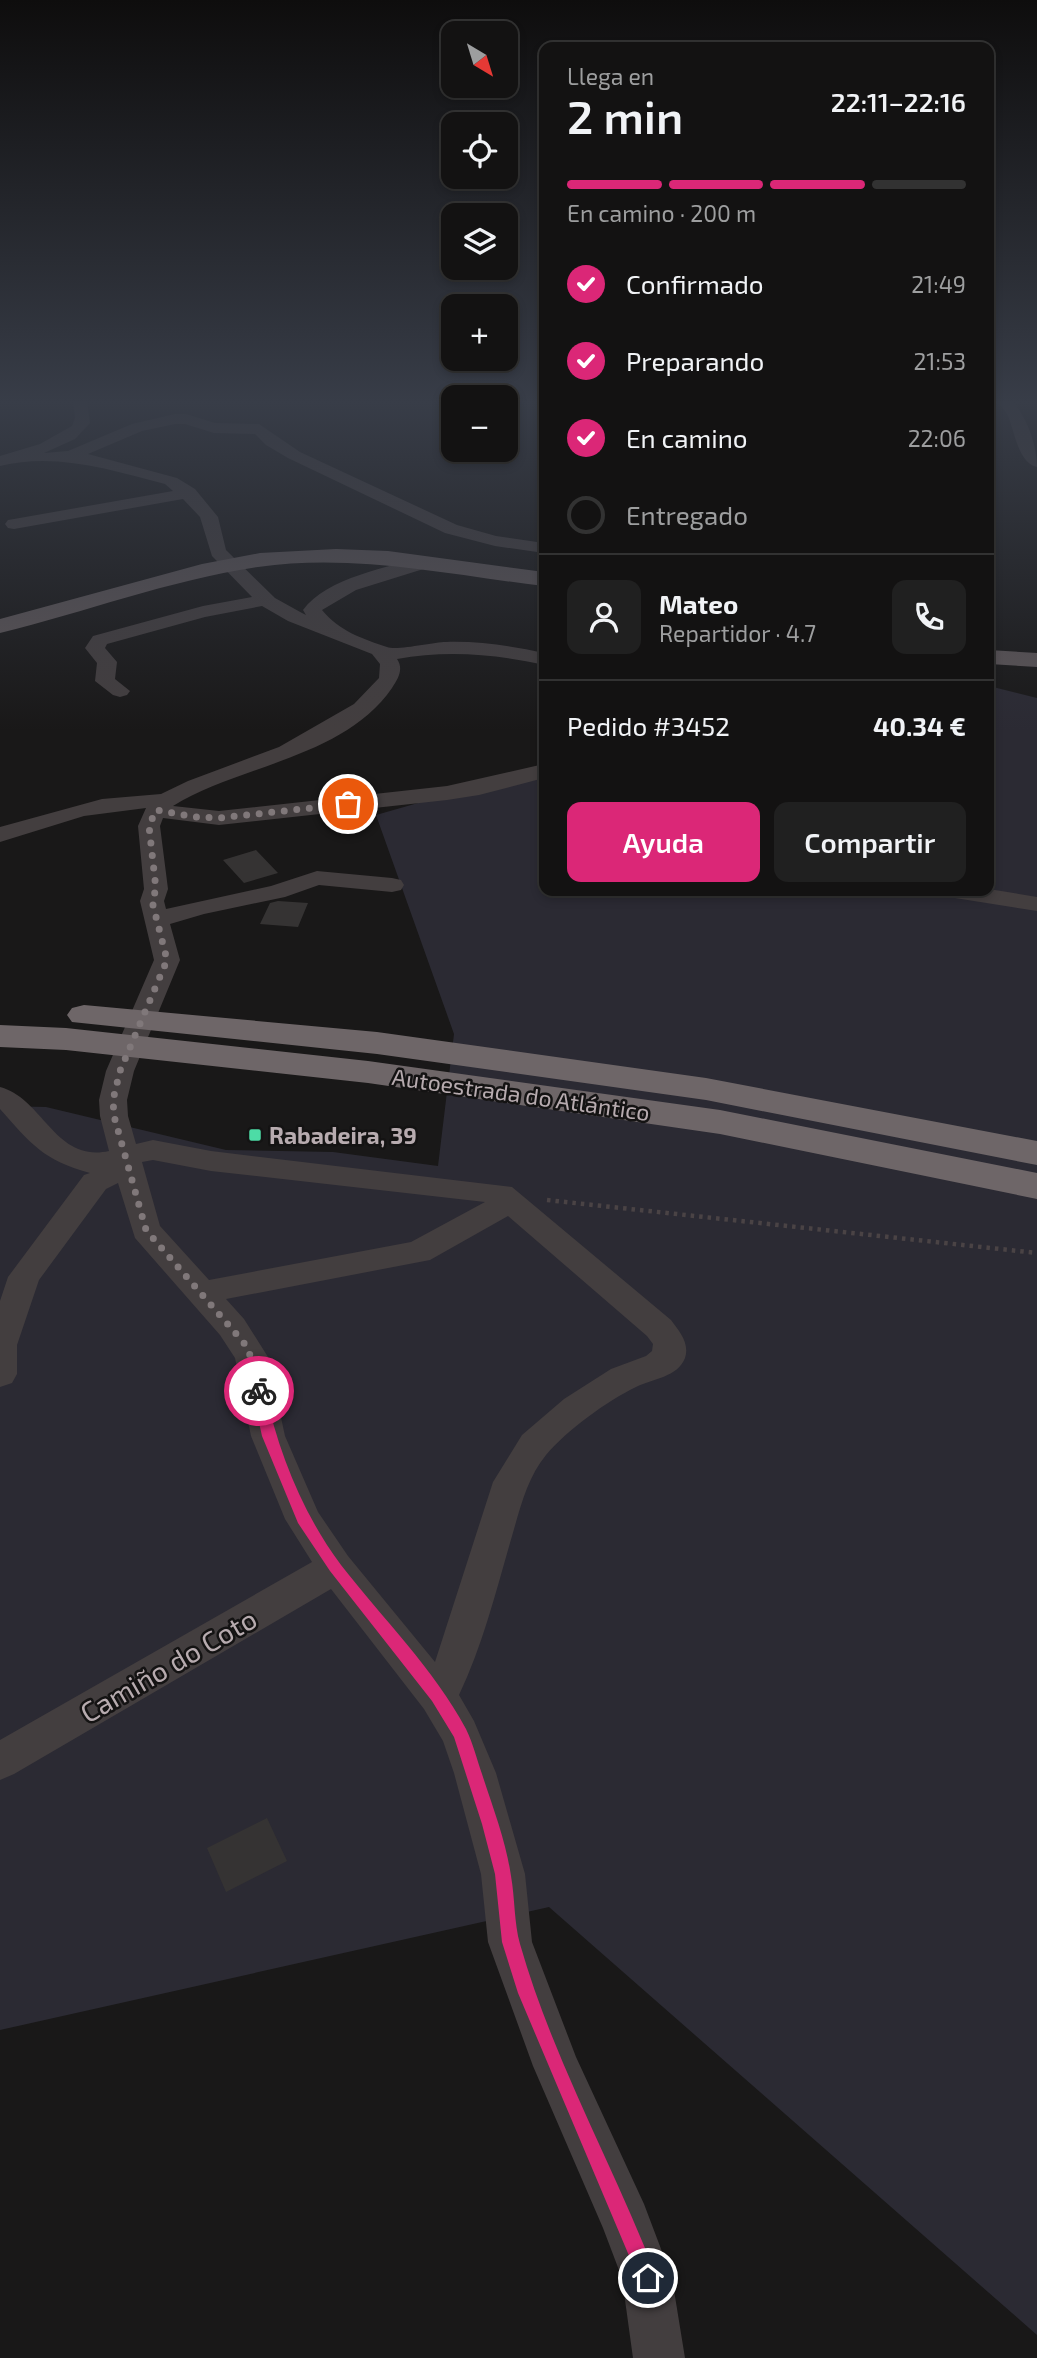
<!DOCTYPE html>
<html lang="es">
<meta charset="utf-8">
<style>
body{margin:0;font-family:"Exo 2",sans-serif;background:#202020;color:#f1f3f6;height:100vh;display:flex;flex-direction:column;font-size:26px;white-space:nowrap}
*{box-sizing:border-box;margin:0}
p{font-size:23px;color:#9d9e9f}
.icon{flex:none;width:38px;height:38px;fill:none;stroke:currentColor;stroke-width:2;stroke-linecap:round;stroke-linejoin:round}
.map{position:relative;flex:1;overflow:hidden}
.sheet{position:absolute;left:539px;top:42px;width:455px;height:854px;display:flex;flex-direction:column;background:#131212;border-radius:14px;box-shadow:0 4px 10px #0003,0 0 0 2px #323232}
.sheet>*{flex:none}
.needle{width:46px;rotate:142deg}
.buttons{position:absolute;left:441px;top:21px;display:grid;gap:14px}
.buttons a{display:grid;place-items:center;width:77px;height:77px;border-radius:14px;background:#131212;box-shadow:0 4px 10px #0003,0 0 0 2px #323232;font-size:35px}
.pin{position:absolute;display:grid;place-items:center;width:60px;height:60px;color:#fff;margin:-30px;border:4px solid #fff;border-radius:50%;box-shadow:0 2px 7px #0007}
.courier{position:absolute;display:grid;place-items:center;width:70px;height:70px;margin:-35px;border:5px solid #db2777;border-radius:50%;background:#fff;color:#222;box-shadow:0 2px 9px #0007}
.summary em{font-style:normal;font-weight:600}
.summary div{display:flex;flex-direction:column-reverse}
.summary{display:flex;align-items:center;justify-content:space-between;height:119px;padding:0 28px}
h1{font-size:46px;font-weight:600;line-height:52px}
.bar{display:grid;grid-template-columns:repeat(4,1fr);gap:10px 7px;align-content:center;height:84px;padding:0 28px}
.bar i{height:9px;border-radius:5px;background:#323232}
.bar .active{background:#db2777}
.bar p{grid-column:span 4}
.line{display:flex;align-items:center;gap:18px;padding:0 28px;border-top:2px solid #323232}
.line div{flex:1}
.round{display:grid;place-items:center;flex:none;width:74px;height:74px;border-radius:14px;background:#202020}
ol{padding:0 28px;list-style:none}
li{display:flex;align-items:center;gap:21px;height:77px}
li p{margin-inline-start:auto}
li .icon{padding:7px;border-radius:50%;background:#db2777;color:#fff;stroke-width:4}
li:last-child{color:#9d9e9f}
li i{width:38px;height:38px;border:4px solid #323232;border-radius:50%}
.button{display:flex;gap:14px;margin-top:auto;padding:14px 28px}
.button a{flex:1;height:80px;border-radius:14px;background:#db2777;color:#fff;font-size:28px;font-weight:600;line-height:80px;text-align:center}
.button a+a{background:#202020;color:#f1f3f6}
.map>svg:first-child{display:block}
</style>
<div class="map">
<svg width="1037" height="2358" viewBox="0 0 1037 2358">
<rect width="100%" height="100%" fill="#191818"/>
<!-- green -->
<path fill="#2b2a33" d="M989,686L1037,698V2335L549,1907L0,2030V1106L46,1107L226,1150L333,1152L438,1166L454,1034L376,815L544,767V891H989Z"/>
<!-- building -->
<path fill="#353333" d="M256,850L278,873L244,883L223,860Z
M278,901L308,903L298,927L260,924L270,903Z
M267,1818L287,1861L226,1892L207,1848Z"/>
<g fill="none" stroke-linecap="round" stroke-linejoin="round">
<!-- path -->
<path stroke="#4a4345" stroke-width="4.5" stroke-dasharray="3.5 5" stroke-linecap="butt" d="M547,1200L1037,1253"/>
<!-- minor -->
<path fill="#433e3f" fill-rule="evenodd" d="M73,401H87L90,423L75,439L44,453L68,451L132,424L175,414H186L215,423L259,424L300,452L457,525L496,536L544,543V553L495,546L445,533L288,458L266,445L255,434L214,433L185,424H175L142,431L88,454L177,478L195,489L218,517L226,550L275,598L302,613L306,615L303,610C326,578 390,566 427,557L436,562L433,566L356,590L322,610C339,631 363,639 387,647C397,651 433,642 446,642C480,641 512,646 544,653V665C496,654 446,650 397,659C404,669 398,679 392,688C344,758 239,765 173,806L219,811L447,786L544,764V778L479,795L447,800L219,825L163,818L160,826L168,889L164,901L166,909L271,886L317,871L392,878L401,880L404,885L401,890L392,892L319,885L285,897L204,914L170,924L180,960L134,1071L127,1100L128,1116L136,1144L153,1140L211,1151L512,1187L671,1320C679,1331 690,1343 685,1358C678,1377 652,1379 636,1387C607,1401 567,1430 546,1455C526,1479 519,1513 510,1543C495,1595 482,1647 459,1695L474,1721L496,1773L525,1874L532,1942L576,2057L644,2204L672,2278L685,2358H633L622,2278L603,2228L533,2066L488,1942L481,1874L454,1773L443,1741L424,1709L331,1589L14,1774L0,1780V1740L312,1562L285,1519L251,1436L235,1358L220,1335L135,1238L118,1183L106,1189L39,1280L17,1345V1374L12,1383L0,1387V1301L8,1277L84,1175L90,1173C43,1160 31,1144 0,1109V1087C43,1098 55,1163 109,1151L100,1116L99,1100L106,1071L154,960L140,901L144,889L138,826L146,808L84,816L0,842V827L102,799L161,794L188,781L279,747L354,704L379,678L380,664L372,654L288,621L262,606L205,617L107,644L105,648L117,662L115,679L130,691L127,695L120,697L113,695L95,681L97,663L85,648L93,636L203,606L252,597L212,556L200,517L183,499L14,529L8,528L5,524L8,520L14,519L173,491L165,484C111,470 56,452 0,466V456L40,444L72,426L75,418ZM153,1160L211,1171L485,1202L411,1242L209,1280L160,1226L142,1162ZM508,1216L647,1336L653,1344L652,1351L646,1356L611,1369L564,1399L522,1435L493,1482L435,1662L348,1556L318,1512L285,1436L268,1357L244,1319L226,1299L430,1260Z
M442,401H453V407Z
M997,401H1012C1027,417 1037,445 1037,467C1017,462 1015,430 1007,414C1004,409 1000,405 997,401Z
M989,889L1037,897V911L955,898L946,896L943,891Z"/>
<!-- major -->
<path fill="#5c5557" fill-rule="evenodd" d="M336,549L388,551L544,572V586C450,575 354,553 258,567C170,580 86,612 0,633V619L202,564L260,553Z
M989,650L1037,653V667L989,664Z"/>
<!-- highway -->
<path fill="#6e6668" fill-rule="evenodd" d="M84,1005L377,1032L706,1078L1037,1141V1165L706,1100L377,1054L72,1022L67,1015L72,1008Z
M0,1025L66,1028L368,1061L720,1110L1037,1173V1199L720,1134L368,1083L66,1050L0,1047Z"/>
</g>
<!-- sky -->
<linearGradient id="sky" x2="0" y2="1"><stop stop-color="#0e0d0d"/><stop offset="0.55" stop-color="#383d48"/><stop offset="1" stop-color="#383d48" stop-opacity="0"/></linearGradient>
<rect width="1037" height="731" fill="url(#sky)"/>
<!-- route -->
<path fill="#db2777" d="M259,1387L265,1391C279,1454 303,1514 341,1565C383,1619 434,1669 466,1729C473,1743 477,1760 482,1774C493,1808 506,1841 511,1876C515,1898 514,1923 520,1944C553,2060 614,2166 657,2278L654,2284L648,2287L641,2284L518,1993L502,1942L495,1874L482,1824L454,1737L432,1701L330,1571L298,1523L262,1436L252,1391Z"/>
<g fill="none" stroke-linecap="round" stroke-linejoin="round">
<!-- done -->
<path stroke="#80787a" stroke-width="7" stroke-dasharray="0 12.6" d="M259,1391L251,1357L244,1343L146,1230L114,1116L113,1100L120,1071L167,960L152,901L156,889L149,826L156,810L195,817L219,818L348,804"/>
</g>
<!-- markers -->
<rect fill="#4ddca6" stroke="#141313" stroke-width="2.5" x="248" y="1128" width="14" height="14" rx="3.5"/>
<g text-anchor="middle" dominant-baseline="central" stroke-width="5" stroke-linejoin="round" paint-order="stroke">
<!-- street labels -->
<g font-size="23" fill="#b7abaf" stroke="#141313">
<text transform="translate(521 1094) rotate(8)">Autoestrada do Atlántico</text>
</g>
<!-- poi labels -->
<g font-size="23" font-weight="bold" fill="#b7abaf" stroke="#141313" text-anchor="start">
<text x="269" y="1135">Rabadeira, 39</text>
</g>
<!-- near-street labels -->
<g font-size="28" fill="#b7abaf" stroke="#141313">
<text transform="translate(168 1665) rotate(-30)">Camiño do Coto</text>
</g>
</g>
</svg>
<div class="buttons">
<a><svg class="needle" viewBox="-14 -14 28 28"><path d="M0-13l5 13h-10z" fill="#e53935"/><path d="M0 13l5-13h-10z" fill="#9d9e9f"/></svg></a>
<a><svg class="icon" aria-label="locate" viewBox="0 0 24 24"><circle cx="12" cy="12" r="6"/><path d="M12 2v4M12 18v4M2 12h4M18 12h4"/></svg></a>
<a><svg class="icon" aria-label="layers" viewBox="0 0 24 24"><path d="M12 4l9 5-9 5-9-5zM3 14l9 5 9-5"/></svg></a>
<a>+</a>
<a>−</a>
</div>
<div class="pin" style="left:348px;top:804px;background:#ea580c"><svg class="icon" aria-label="bag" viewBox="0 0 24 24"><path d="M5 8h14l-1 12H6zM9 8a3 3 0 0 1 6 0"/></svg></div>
<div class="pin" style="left:648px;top:2278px;background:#1f2937"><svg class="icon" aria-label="home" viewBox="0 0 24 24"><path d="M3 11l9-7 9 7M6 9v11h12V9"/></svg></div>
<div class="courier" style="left:259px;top:1391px"><svg class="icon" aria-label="bike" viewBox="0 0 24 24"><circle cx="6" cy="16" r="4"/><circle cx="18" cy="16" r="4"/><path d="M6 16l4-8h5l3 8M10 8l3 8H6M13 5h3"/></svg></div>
<section class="sheet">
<div class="summary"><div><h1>2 min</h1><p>Llega en</p></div><em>22:11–22:16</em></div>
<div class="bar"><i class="active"></i><i class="active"></i><i class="active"></i><i></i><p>En camino · 200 m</p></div>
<ol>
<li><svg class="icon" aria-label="check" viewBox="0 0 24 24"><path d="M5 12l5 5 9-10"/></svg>Confirmado<p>21:49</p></li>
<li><svg class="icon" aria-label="check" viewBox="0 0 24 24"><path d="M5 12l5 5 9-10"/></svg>Preparando<p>21:53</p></li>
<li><svg class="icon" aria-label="check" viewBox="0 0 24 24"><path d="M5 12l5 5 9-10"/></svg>En camino<p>22:06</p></li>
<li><i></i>Entregado</li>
</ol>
<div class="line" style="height:126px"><a class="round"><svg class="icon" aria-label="person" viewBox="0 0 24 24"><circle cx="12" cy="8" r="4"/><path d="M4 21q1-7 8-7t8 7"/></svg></a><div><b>Mateo</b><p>Repartidor · 4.7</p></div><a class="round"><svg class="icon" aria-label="phone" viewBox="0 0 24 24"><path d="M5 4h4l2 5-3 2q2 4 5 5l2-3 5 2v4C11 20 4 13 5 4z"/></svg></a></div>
<div class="line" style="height:91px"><div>Pedido #3452</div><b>40.34 €</b></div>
<div class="button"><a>Ayuda</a><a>Compartir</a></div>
</section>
</div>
